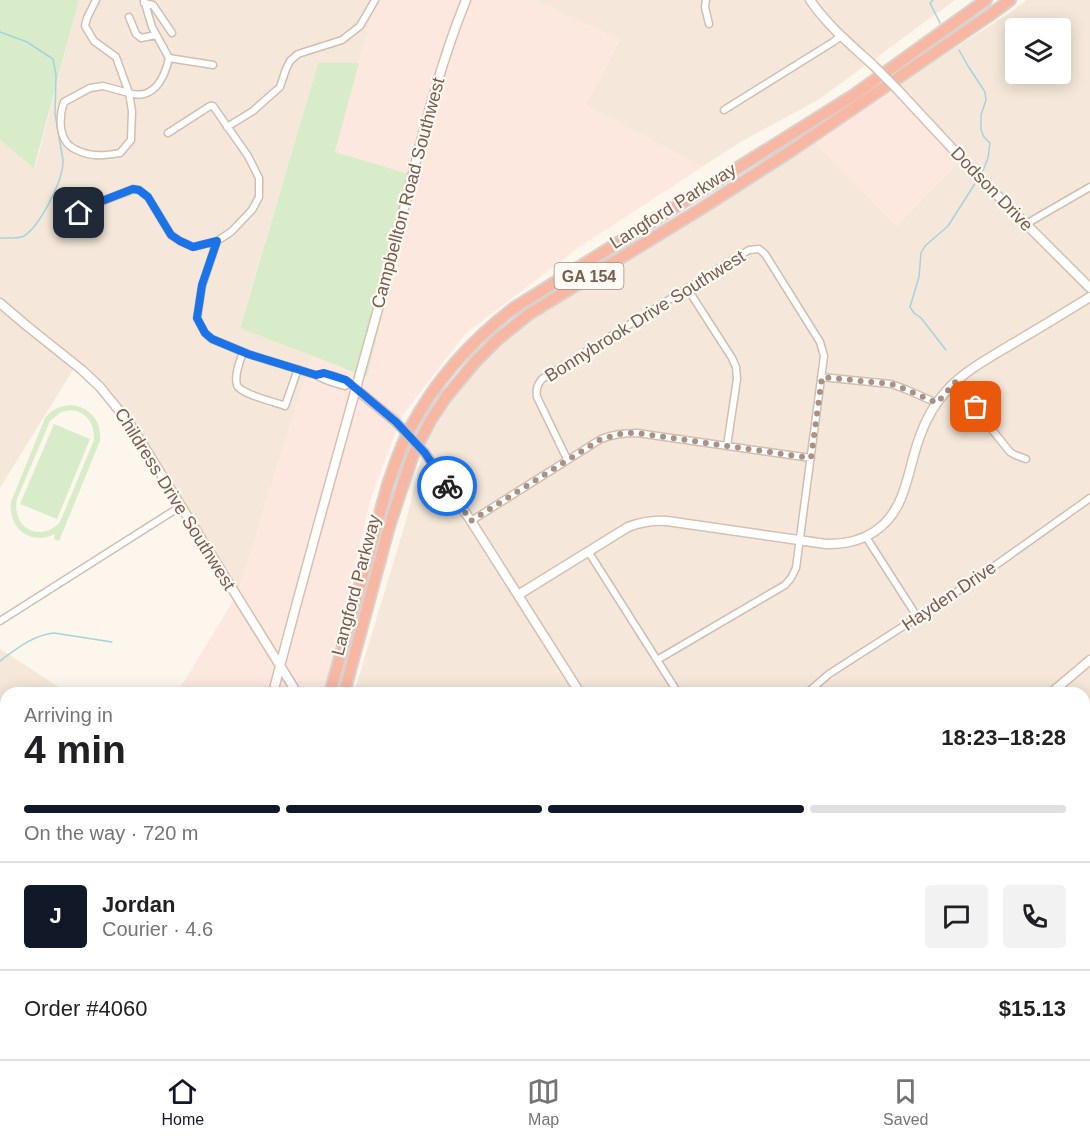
<!DOCTYPE html>
<meta charset="utf-8">
<style>
body{margin:0;font-family:Helvetica,sans-serif;background:#f2f2f2;color:#202124;height:100vh;display:flex;flex-direction:column;font-size:22px;white-space:nowrap}
*{box-sizing:border-box;margin:0}
p{font-size:20px;color:#757577}
.icon{flex:none;width:33px;height:33px;fill:none;stroke:currentColor;stroke-width:2;stroke-linecap:round;stroke-linejoin:round}
.map{position:relative;flex:1;overflow:hidden}
.panel{position:absolute;left:0px;top:687px;width:1090px;height:372px;display:flex;flex-direction:column;background:#fff;border-radius:18px 18px 0 0;box-shadow:0 3px 15px #0003}
.panel>*{flex:none}
.tools{position:absolute;left:1005px;top:18px;display:grid;gap:12px}
.tools a{display:grid;place-items:center;width:66px;height:66px;border-radius:6px;background:#fff;box-shadow:0 3px 15px #0003;font-size:30px}
.pin{position:absolute;display:grid;place-items:center;width:51px;height:51px;color:#fff;margin:-26px;border-radius:12px;box-shadow:0 3px 9px #0006}
.courier{position:absolute;display:grid;place-items:center;width:60px;height:60px;margin:-30px;border:4px solid #1a73e8;border-radius:50%;background:#fff;color:#222;box-shadow:0 2px 8px #0007}
.summary em{font-style:normal;font-weight:700}
.summary div{display:flex;flex-direction:column-reverse}
.summary{display:flex;align-items:center;justify-content:space-between;height:102px;padding:0 24px}
h1{font-size:39px;font-weight:700;line-height:45px}
.bar{display:grid;grid-template-columns:repeat(4,1fr);gap:9px 6px;align-content:center;height:72px;padding:0 24px}
.bar i{height:8px;border-radius:4px;background:#e0e0e0}
.bar .current{background:#111827}
.bar p{grid-column:span 4}
.line{display:flex;align-items:center;gap:15px;padding:0 24px;border-top:2px solid #e0e0e0}
.line div{flex:1}
.round{display:grid;place-items:center;flex:none;width:63px;height:63px;border-radius:6px;background:#f2f2f2}
.tabs{display:flex;justify-content:space-around;align-items:center;height:84px;border-top:2px solid #e0e0e0;background:#fff;font-size:16px;color:#757577}
.tabs a{display:grid;justify-items:center;gap:3px}
.tabs .current{color:#111827}
.map>svg:first-child{display:block}
</style>
<div class="map">
<svg width="1090" height="1059" viewBox="0 0 1090 1059">
<rect width="100%" height="100%" fill="#fdf6ec"/>
<!-- residential -->
<path fill="#f5e8da" fill-rule="evenodd" d="M79,0H376L359,63H318L240,327L312,356L238,593L180,505L113,396L76,365L0,488V140L35,168Z
M534,0H955L818,100L742,141L702,167L585,105L620,40Z
M1027,0H1090V1059H656L659,1053H1084V693H354L406,521L424,447L463,381L543,308L812,139L898,226L897,85L1008,14ZM1016,28H1060V74H1016Z
M0,649L68,693H6V1049L0,1053Z
M39,1053H116L114,1059H63Z"/>
<!-- commercial -->
<path fill="#fde8e0" d="M376,0H534L620,40L585,105L702,167L578,248L465,334L401,417L371,498L324,693H177L238,593L312,356L367,377L416,176L335,152Z
M897,85L963,158L897,226L812,139Z
M6,1049V1053H39L63,1059H0V1053Z
M116,1053H228L226,1059H114Z
M307,1053H659L656,1059H307Z"/>
<!-- green -->
<path fill="#d8ecc9" fill-rule="evenodd" d="M0,0H79L34,168L0,140Z
M318,63H359L335,152L416,176L367,377L240,328Z
M71,405C90,407 102,421 100,441L59,541L54,539L55,534C31,546 8,529 11,502L45,418C52,409 60,406 71,405ZM71,410C87,412 95,424 94,440L60,522C40,544 11,527 17,499L50,421L61,412Z
M54,424L90,439L57,519L20,504Z"/>
<g fill="none" stroke-linecap="round" stroke-linejoin="round">
<!-- stream -->
<path stroke="#a5d3da" stroke-width="1.5" d="M933,0L930,3L940,23
M0,32L27,42L53,59L56,75L55,114L63,160C64,179 40,226 24,236C17,239 8,238 0,238
M959,50L968,66L985,92L986,100L981,115V130L984,137L990,143L988,158L982,173
M946,350L921,318L914,313L910,307L919,277L921,253L925,246L948,226L976,182
M0,661C16,649 33,635 54,633L112,642
M0,945L6,955"/>
<!-- street casing -->
<g stroke="#d1beb0" stroke-width="9">
<path id="street" d="M96,0L87,18L85,26L94,41L116,57L129,93C154,101 165,77 169,58L152,27L144,0
M706,0L705,7L709,24
M144,3L153,5L172,33
M129,17L136,34L141,38L156,35
M169,58L213,65
M103,86L129,93L132,111L131,140L120,153C113,154 104,156 96,155C88,155 72,150 67,143C58,132 60,113 64,102L90,88Z
M724,110L833,42L841,36
M227,127L253,111L280,87L286,69L290,61L298,54L342,40L360,26L375,0
M79,213L95,204L133,189L139,190L148,197L171,235L180,241L193,247L217,241L231,232L252,210L259,197V178L248,156L213,106H210L168,133
M1026,224L1090,187
M217,241L202,286L197,318L205,333L212,339L248,354L316,375C325,381 335,383 345,386L349,383
M687,288L732,358L736,367L737,379L727,446
M243,352C240,361 234,375 237,385C240,394 275,402 285,406L298,369
M316,375C329,373 342,377 351,385
M821,377L891,384L905,389L937,403
M957,380L985,421L1010,452L1015,455L1026,459
M567,459L537,397C536,389 537,385 542,379L749,250L759,249L765,254L820,342L824,356L796,568L791,578L785,585L657,660
M471,521L601,439C613,434 624,433 637,433L811,458
M866,537L918,618
M588,551L678,693
M0,621L181,506
M807,693L829,674L846,663L972,582L1090,498
M0,733H6
M1084,822L1090,818
M0,859L6,867
M1084,994L1090,1001
M0,1052L6,1048
M668,1053L679,1059"/>
</g>
<!-- secondary casing -->
<g stroke="#d6c0b0" stroke-width="11">
<path id="secondary" d="M810,0C827,25 851,45 873,65
M897,89L975,173L1090,288
M0,303L27,326L82,370L100,387L130,424L297,693
M356,389L396,422
M425,453L471,521L580,693
M518,595L628,527C641,522 653,520 667,521L826,544C863,545 891,528 903,493C910,474 913,454 920,436C926,419 936,402 948,389C966,370 989,358 1012,344C1038,329 1064,313 1090,297
M273,693C307,561 345,429 381,298C409,198 427,96 466,0
M1051,693L1090,660
M0,1034L6,1038
M45,1053L66,1059
M856,1053L871,1059
M184,1059L185,1053
M655,1059L658,1053"/>
</g>
<!-- highway casing -->
<g stroke="#dad1cd" stroke-width="14">
<path id="highway" d="M330,693L388,484C395,465 401,445 411,427C436,380 472,340 514,308L854,95L986,0
M344,693L389,527L411,460L417,446L431,420L446,397L475,362L497,340L529,314L699,210L791,151L987,17L1010,0
M287,1053L288,1059
M234,1059L236,1053
M250,1059L251,1053"/>
</g>
<!-- street -->
<use href="#street" stroke="#fff" stroke-width="6"/>
<!-- secondary -->
<use href="#secondary" stroke="#fff" stroke-width="8"/>
<!-- highway -->
<use href="#highway" stroke="#f7b7a3" stroke-width="10"/>
<!-- secondary-bridge casing -->
<g stroke="#d6c0b0" stroke-width="11" stroke-linecap="butt">
<path id="secondary-bridge" d="M873,65L897,89
M396,422L425,453"/>
</g>
<!-- secondary-bridge -->
<use href="#secondary-bridge" stroke="#fff" stroke-width="8"/>
</g>
<g fill="none" stroke-linecap="round" stroke-linejoin="round">
<!-- done -->
<path stroke="#a89285" stroke-width="6" stroke-dasharray="0 10.8" d="M447,486L471,521L601,439L624,433H637L811,458L822,377L891,384L905,389L937,403L957,380L976,407"/>
<!-- route -->
<path stroke="#1a73e8" stroke-width="8" d="M79,213L94,204L133,189L139,190L148,197L171,235L180,241L193,247L217,241L202,285L197,318L205,333L212,339L248,354L316,375L324,373L346,380L396,422L425,453L447,486"/>
</g>
<g text-anchor="middle" dominant-baseline="central" stroke-width="4.5" stroke-linejoin="round" paint-order="stroke">
<!-- shield labels -->
<rect fill="#fffaf3" stroke="#a28b7f" stroke-width="1.5" x="554.5" y="263" width="69" height="26" rx="4.5"/>
<g font-size="16" font-weight="bold" fill="#7a5c4d">
<text x="589" y="276">GA 154</text>
</g>
<!-- street labels -->
<g font-size="18" fill="#7a5c4d" stroke="#fffaf3">
<text transform="translate(992 189) rotate(46)">Dodson Drive</text>
<text transform="translate(408 193) rotate(-75)">Campbellton Road Southwest</text>
<text transform="translate(673 206) rotate(-32)">Langford Parkway</text>
<text transform="translate(645 316) rotate(-32)">Bonnybrook Drive Southwest</text>
<text transform="translate(175 499) rotate(58)">Childress Drive Southwest</text>
<text transform="translate(356 585) rotate(-75)">Langford Parkway</text>
<text transform="translate(949 596) rotate(-34)">Hayden Drive</text>
</g>
</g>
</svg>
<div class="tools">
<a><svg class="icon" aria-label="layers" viewBox="0 0 24 24"><path d="M12 4l9 5-9 5-9-5zM3 14l9 5 9-5"/></svg></a>
</div>
<div class="pin" style="left:976px;top:407px;background:#ea580c"><svg class="icon" aria-label="bag" viewBox="0 0 24 24"><path d="M5 8h14l-1 12H6zM9 8a3 3 0 0 1 6 0"/></svg></div>
<div class="pin" style="left:79px;top:213px;background:#1f2937"><svg class="icon" aria-label="home" viewBox="0 0 24 24"><path d="M3 11l9-7 9 7M6 9v11h12V9"/></svg></div>
<div class="courier" style="left:447px;top:486px"><svg class="icon" aria-label="bike" viewBox="0 0 24 24"><circle cx="6" cy="16" r="4"/><circle cx="18" cy="16" r="4"/><path d="M6 16l4-8h5l3 8M10 8l3 8H6M13 5h3"/></svg></div>
<section class="panel">
<div class="summary"><div><h1>4 min</h1><p>Arriving in</p></div><em>18:23–18:28</em></div>
<div class="bar"><i class="current"></i><i class="current"></i><i class="current"></i><i></i><p>On the way · 720 m</p></div>
<div class="line" style="height:108px"><b class="round" style="background:#111827;color:#fff">J</b><div><b>Jordan</b><p>Courier · 4.6</p></div><a class="round"><svg class="icon" aria-label="chat" viewBox="0 0 24 24"><path d="M4 5h16v11H9l-5 4z"/></svg></a><a class="round"><svg class="icon" aria-label="phone" viewBox="0 0 24 24"><path d="M5 4h4l2 5-3 2q2 4 5 5l2-3 5 2v4C11 20 4 13 5 4z"/></svg></a></div>
<div class="line" style="height:78px"><div>Order #4060</div><b>$15.13</b></div>
</section>
</div>
<nav class="tabs">
<a class="current"><svg class="icon" aria-label="home" viewBox="0 0 24 24"><path d="M3 11l9-7 9 7M6 9v11h12V9"/></svg>Home</a>
<a><svg class="icon" aria-label="map" viewBox="0 0 24 24"><path d="M3 6l6-2 6 2 6-2v14l-6 2-6-2-6 2zM9 4v14M15 6v14"/></svg>Map</a>
<a><svg class="icon" aria-label="saved" viewBox="0 0 24 24"><path d="M7 4h10v16l-5-4-5 4z"/></svg>Saved</a>
</nav>
